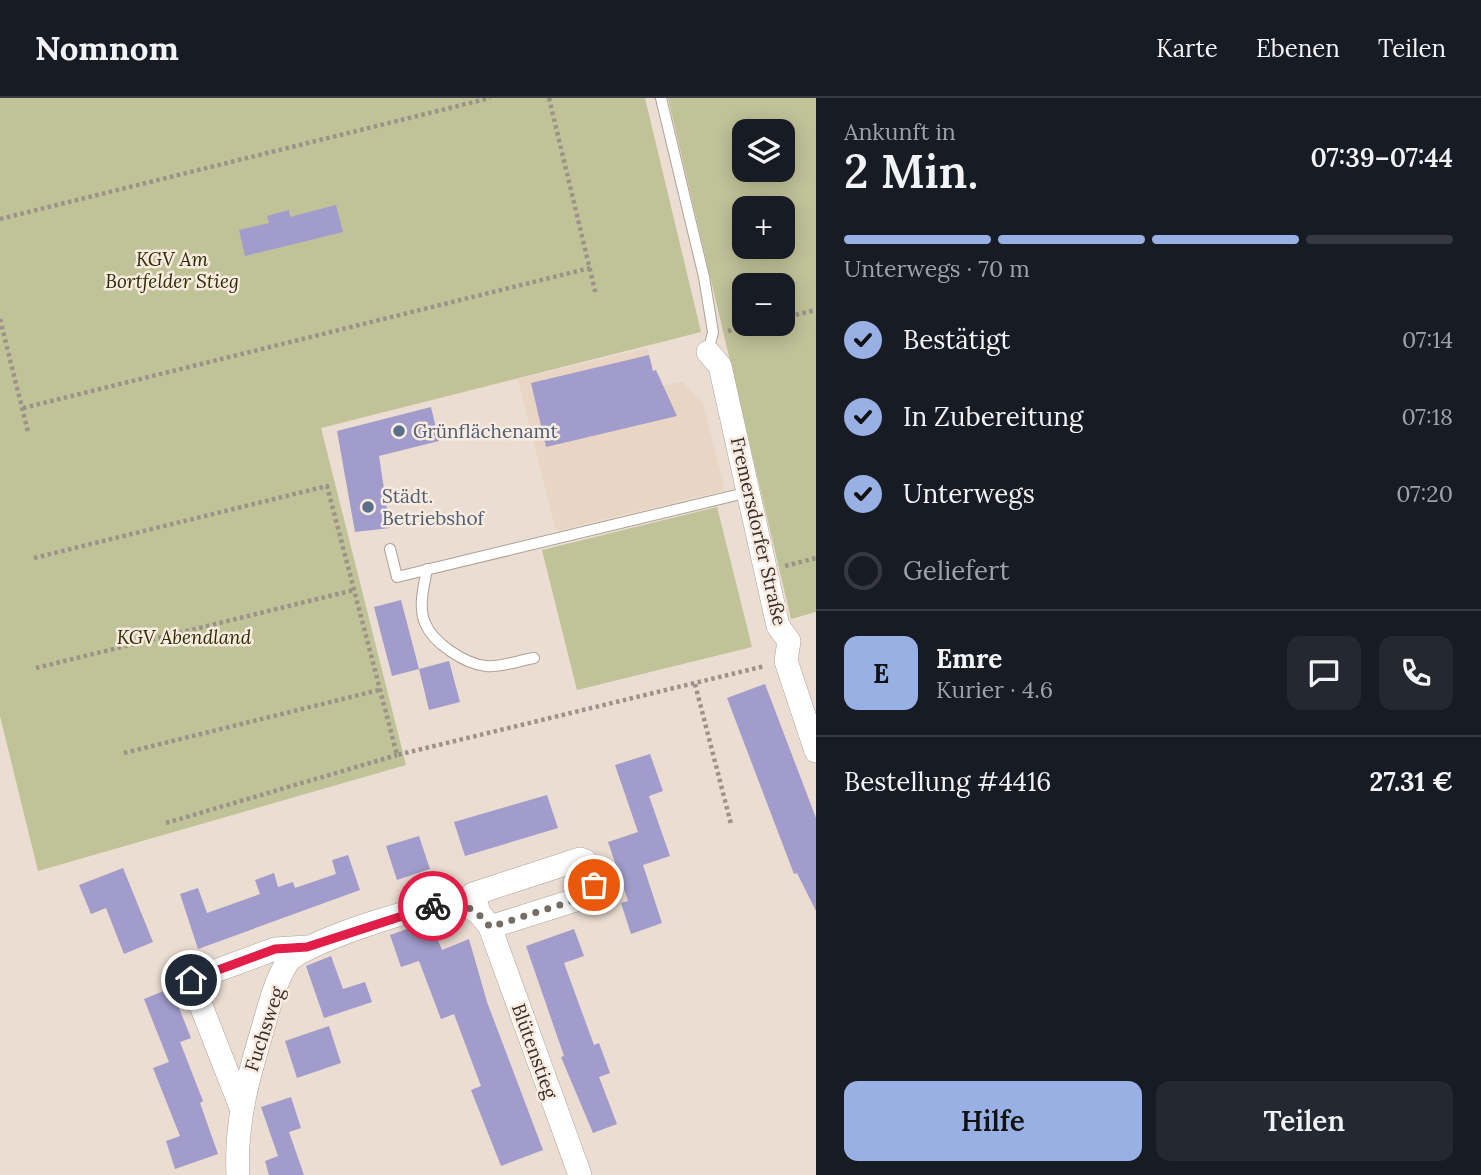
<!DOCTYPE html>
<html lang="de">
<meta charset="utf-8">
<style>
body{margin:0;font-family:Lora,serif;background:#242831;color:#f1f3f6;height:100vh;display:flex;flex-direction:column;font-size:26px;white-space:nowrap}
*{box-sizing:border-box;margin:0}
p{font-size:23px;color:#9ea1a6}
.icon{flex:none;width:38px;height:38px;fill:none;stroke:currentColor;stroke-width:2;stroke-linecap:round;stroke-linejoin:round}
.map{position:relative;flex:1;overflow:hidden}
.sheet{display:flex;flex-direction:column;background:#171b24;width:665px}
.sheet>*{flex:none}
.fabs{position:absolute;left:732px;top:21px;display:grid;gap:14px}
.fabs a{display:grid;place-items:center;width:63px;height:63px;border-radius:14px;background:#171b24;box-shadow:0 4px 18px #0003;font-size:35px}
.pin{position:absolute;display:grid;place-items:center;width:60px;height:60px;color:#fff;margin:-30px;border:4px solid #fff;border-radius:50%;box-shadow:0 2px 7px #0007}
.courier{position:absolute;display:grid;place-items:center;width:70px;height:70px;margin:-35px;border:5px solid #e11d48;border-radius:50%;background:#fff;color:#222;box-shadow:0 2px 9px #0007}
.summary em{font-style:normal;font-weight:600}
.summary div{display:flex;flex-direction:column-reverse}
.summary{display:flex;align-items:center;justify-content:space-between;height:119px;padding:0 28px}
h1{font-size:46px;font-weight:600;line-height:52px}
.bar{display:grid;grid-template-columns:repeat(4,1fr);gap:10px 7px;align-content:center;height:84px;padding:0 28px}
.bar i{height:9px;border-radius:5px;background:#363941}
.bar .active{background:#99b0e4}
.bar p{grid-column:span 4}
.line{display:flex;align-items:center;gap:18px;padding:0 28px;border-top:2px solid #363941}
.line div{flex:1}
.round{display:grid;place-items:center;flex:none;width:74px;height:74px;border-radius:14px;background:#242831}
ol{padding:0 28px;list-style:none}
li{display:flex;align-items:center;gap:21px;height:77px}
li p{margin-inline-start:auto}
li .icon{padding:7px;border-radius:50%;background:#99b0e4;color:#111;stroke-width:4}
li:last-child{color:#9ea1a6}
li i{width:38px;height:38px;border:4px solid #363941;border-radius:50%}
.cta{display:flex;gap:14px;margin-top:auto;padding:14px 28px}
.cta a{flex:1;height:80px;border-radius:14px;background:#99b0e4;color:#111;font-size:28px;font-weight:600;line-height:80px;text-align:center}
.cta a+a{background:#242831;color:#f1f3f6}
header{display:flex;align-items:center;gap:42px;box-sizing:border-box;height:98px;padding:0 35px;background:#171b24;border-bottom:2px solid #363941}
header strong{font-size:33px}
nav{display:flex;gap:38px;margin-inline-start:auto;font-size:24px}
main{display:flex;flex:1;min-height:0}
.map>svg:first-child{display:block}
</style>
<header>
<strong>Nomnom</strong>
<nav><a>Karte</a><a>Ebenen</a><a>Teilen</a></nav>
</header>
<main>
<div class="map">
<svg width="816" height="1077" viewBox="0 0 816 1077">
<rect width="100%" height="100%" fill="#ebddd2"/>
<!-- built -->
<path fill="#e9d5c3" d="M647,250L653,273H656L663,288L682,284L702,303L725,392L556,433L518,281Z"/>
<!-- green -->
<path fill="#c0c298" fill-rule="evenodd" d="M0,0H645L701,234L321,330L406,667L38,773L0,618Z
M668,0H816V514L791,521ZM744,33H782V72H744ZM744,110H782V149H744ZM744,187H782V226H744Z
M717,409L752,549L577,592L542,452Z"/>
<!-- building -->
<path fill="#a19ccb" d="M336,107L343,134L245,158L239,132L269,125L267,118L289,112L290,119Z
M649,257L653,273L656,272L677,318L546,349L531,285Z
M431,309L439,343L379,358L390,430L355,434L337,333Z
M401,502L419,571L392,578L374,509Z
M449,563L460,604L429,612L419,571Z
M765,586L816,720V813L797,775L794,776L727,600Z
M650,656L663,693L649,698L670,758L643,767L662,825L631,836L621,805L628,803L608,744L638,734L615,667Z
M547,697L558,730L465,758L454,724Z
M419,738L430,771L397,782L386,748Z
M348,757L360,792L198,851L180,796L198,790L207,815L260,796L255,782L274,775L278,789L293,784L295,790L336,776L332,762Z
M123,770L153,844L124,856L106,810L91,816L79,787Z
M430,823L442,852L469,841L487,904L543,1052L501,1068L471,992L481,988L454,916L441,921L419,863L401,869L390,837Z
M574,831L584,858L564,865L594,947L599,945L610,975L599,979L617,1026L593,1035L561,959L564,958L526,848Z
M331,858L343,891L365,884L372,904L324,920L306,868Z
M171,890L191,940L180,944L203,1003L200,1005L218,1056L175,1071L166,1043L180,1038L153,970L169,964L144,901Z
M329,928L341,965L297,980L285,943Z
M291,999L301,1030L289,1034L304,1077H269L265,1063L278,1058L261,1009Z"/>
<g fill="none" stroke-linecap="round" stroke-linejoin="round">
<!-- lane casing -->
<g stroke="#aea196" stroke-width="12">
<path id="lane" d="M661,0L704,179L713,234L708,254
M390,451L397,479L749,394
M427,471C424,488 418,508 425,525C433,545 465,566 486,568C500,570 520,562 534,560"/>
</g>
<!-- street casing -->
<g stroke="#aea196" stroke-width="24">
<path id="street" d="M708,254L720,268L778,528L789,543L786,563L816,653
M479,814L473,796L580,761L585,763L594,787L592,793L582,800L490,829
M240,1007L191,882L275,851L307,849
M238,1077C235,1025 248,980 263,930C269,909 275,884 287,865C300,845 437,800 462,806C475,809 482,818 490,829L580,1077"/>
</g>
<!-- path -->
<path stroke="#9d928a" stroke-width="4.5" stroke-dasharray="3.5 3.5" stroke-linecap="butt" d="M549,0L596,197
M0,121L490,0
M782,220L816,212
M0,221L28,334
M728,233L758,226
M23,310L590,170
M34,460L327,388L397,657L765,568
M785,468L816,460
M36,570L354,492
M695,586L731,726
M124,655L379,592
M166,725L397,657"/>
<!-- lane -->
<use href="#lane" stroke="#fff" stroke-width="10"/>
<!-- street -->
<use href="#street" stroke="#fff" stroke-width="23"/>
</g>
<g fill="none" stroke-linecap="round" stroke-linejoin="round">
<!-- done -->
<path stroke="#746c65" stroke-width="7" stroke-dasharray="0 12.6" d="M433,808C458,801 475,809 490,829L582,800L592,793L594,787"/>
<!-- route -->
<path stroke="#e11d48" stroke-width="9" d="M191,882L275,851L307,849L433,808"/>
</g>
<!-- markers -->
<g fill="#5c6f8a" stroke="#f9ebdf" stroke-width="2.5">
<circle cx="399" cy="333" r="7"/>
<circle cx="368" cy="409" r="7"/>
</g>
<g text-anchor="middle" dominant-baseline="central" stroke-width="5" stroke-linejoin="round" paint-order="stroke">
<!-- park labels -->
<g font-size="19" font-style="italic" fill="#2e2e05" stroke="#f9ebdf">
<text x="172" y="161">KGV Am<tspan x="172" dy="22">Bortfelder Stieg</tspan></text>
<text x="184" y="539">KGV Abendland</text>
</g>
<!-- service labels -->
<g font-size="19" fill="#4e5e75" stroke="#f9ebdf" text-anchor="start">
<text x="413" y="333">Grünflächenamt</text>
<text x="382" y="398">Städt.<tspan x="382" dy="22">Betriebshof</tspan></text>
</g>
<!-- street labels -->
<g font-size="19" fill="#342f2a" stroke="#f9ebdf">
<text transform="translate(759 433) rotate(77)">Fremersdorfer Straße</text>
<text transform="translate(264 931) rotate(-72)">Fuchsweg</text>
<text transform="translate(535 953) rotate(70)">Blütenstieg</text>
</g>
</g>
</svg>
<div class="fabs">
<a><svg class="icon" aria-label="layers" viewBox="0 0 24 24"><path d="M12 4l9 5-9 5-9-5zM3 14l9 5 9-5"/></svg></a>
<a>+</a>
<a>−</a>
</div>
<div class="pin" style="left:594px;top:787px;background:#ea580c"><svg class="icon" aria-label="bag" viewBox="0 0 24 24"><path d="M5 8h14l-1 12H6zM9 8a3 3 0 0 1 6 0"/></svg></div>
<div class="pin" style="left:191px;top:882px;background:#1f2937"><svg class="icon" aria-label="home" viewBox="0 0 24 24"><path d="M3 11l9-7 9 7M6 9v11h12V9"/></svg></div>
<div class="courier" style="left:433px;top:808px"><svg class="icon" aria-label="bike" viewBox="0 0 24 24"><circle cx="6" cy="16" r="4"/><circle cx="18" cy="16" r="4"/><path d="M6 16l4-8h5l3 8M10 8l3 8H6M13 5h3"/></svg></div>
</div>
<section class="sheet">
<div class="summary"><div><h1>2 Min.</h1><p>Ankunft in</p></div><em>07:39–07:44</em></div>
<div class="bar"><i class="active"></i><i class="active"></i><i class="active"></i><i></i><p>Unterwegs · 70 m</p></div>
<ol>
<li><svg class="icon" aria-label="check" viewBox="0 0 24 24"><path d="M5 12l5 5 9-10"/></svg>Bestätigt<p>07:14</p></li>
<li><svg class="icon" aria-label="check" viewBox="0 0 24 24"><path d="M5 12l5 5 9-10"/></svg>In Zubereitung<p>07:18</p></li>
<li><svg class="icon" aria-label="check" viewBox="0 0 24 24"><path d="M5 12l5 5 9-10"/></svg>Unterwegs<p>07:20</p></li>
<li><i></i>Geliefert</li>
</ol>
<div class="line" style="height:126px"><b class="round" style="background:#99b0e4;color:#111">E</b><div><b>Emre</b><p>Kurier · 4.6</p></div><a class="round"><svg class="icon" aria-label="chat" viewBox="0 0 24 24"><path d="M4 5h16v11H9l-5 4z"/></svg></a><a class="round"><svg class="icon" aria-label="phone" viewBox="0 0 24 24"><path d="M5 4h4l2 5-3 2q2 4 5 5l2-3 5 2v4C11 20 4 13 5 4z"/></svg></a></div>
<div class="line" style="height:91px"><div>Bestellung #4416</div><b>27.31 €</b></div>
<div class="cta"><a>Hilfe</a><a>Teilen</a></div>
</section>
</main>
